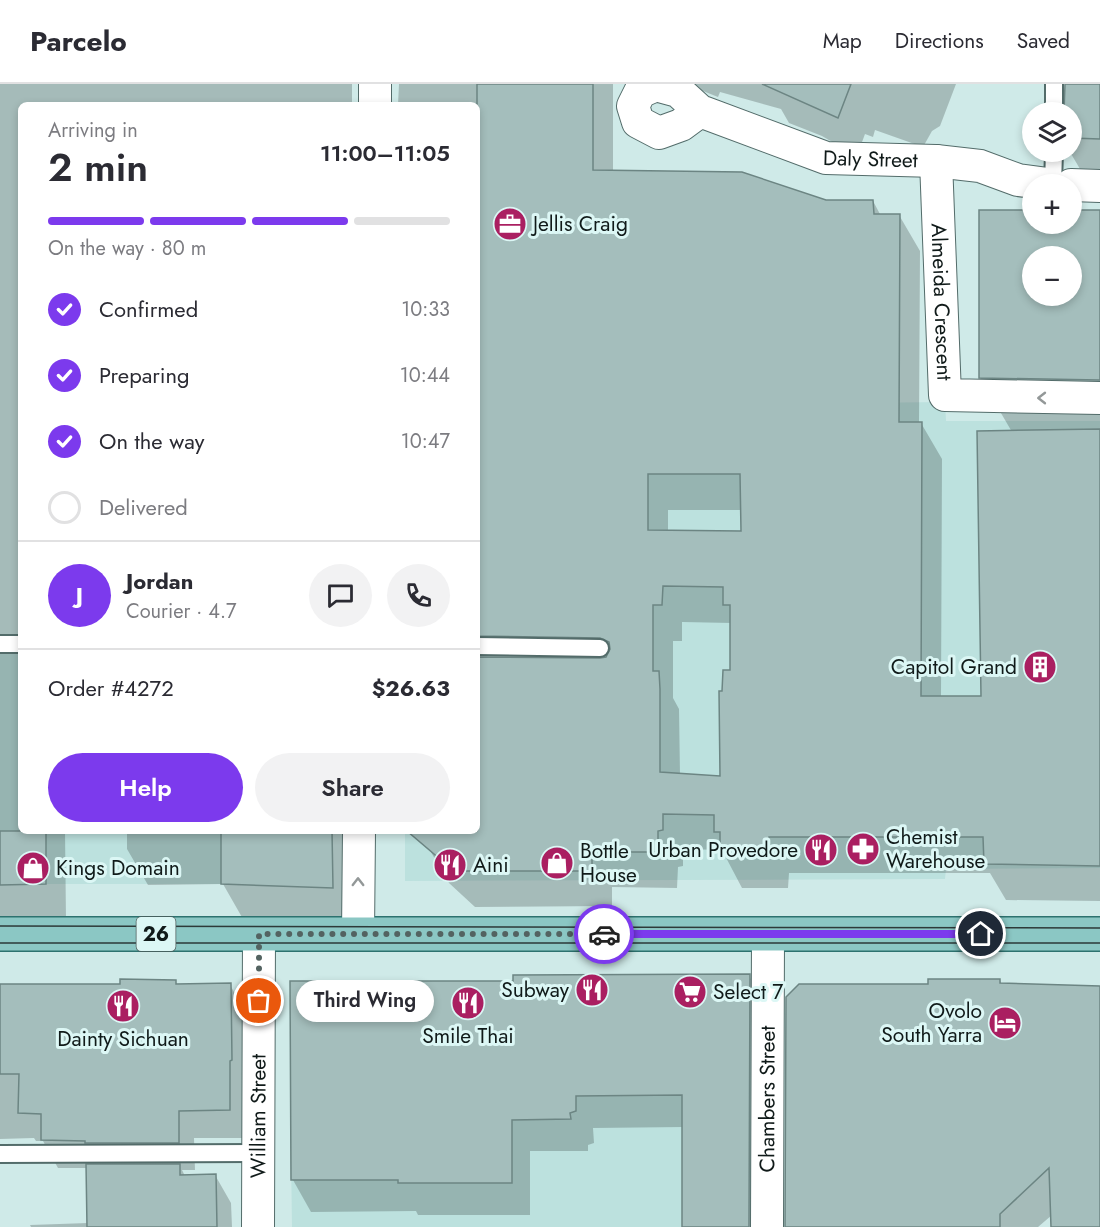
<!DOCTYPE html>
<meta charset="utf-8">
<style>
body{margin:0;font-family:Jost,sans-serif;background:#f2f2f3;color:#2b2b33;height:100vh;display:flex;flex-direction:column;font-size:22px;white-space:nowrap}
*{box-sizing:border-box;margin:0}
p{font-size:20px;color:#7c7c81}
.icon{flex:none;width:33px;height:33px;fill:none;stroke:currentColor;stroke-width:2;stroke-linecap:round;stroke-linejoin:round}
.map{position:relative;flex:1;overflow:hidden}
.panel{position:absolute;left:18px;top:18px;width:462px;height:732px;display:flex;flex-direction:column;background:#fff;border-radius:9px;box-shadow:0 3px 9px #0003}
.panel>*{flex:none}
.buttons{position:absolute;left:1022px;top:18px;display:grid;gap:12px}
.buttons a{display:grid;place-items:center;width:60px;height:60px;border-radius:50%;background:#fff;box-shadow:0 3px 9px #0003;font-size:30px}
.pin{position:absolute;display:grid;place-items:center;width:51px;height:51px;color:#fff;margin:-26px;border:3px solid #fff;border-radius:50%;box-shadow:0 2px 6px #0007}
.courier{position:absolute;display:grid;place-items:center;width:60px;height:60px;margin:-30px;border:4px solid #7c3aed;border-radius:50%;background:#fff;color:#222;box-shadow:0 2px 8px #0007}
.bubble{position:absolute;height:42px;border-radius:21px;background:#fff;box-shadow:0 3px 9px #0003;font-size:20px;font-weight:600;line-height:42px;text-align:center}
.head em{font-style:normal;font-weight:600}
.head div{display:flex;flex-direction:column-reverse}
.head{display:flex;align-items:center;justify-content:space-between;height:102px;padding:0 30px}
h1{font-size:39px;font-weight:600;line-height:45px}
.bar{display:grid;grid-template-columns:repeat(4,1fr);gap:9px 6px;align-content:center;height:72px;padding:0 30px}
.bar i{height:8px;border-radius:4px;background:#e1e1e2}
.bar .on{background:#7c3aed}
.bar p{grid-column:span 4}
.line{display:flex;align-items:center;gap:15px;padding:0 30px;border-top:2px solid #e1e1e2}
.line div{flex:1}
.round{display:grid;place-items:center;flex:none;width:63px;height:63px;border-radius:32px;background:#f2f2f3}
ol{padding:0 30px;list-style:none}
li{display:flex;align-items:center;gap:18px;height:66px}
li p{margin-inline-start:auto}
li .icon{padding:6px;border-radius:50%;background:#7c3aed;color:#fff;stroke-width:4}
li:last-child{color:#7c7c81}
li i{width:33px;height:33px;border:3px solid #e1e1e2;border-radius:50%}
.action{display:flex;gap:12px;margin-top:auto;padding:12px 30px}
.action a{flex:1;height:69px;border-radius:36px;background:#7c3aed;color:#fff;font-size:24px;font-weight:600;line-height:69px;text-align:center}
.action a+a{background:#f2f2f3;color:#2b2b33}
header{display:flex;align-items:center;gap:36px;box-sizing:border-box;height:84px;padding:0 30px;background:#fff;border-bottom:2px solid #e1e1e2}
header strong{font-size:28px}
nav{display:flex;gap:33px;margin-inline-start:auto;font-size:21px}
.map>svg:first-child{display:block}
</style>
<header>
<strong>Parcelo</strong>
<nav><a>Map</a><a>Directions</a><a>Saved</a></nav>
</header>
<div class="map">
<svg width="1100" height="1143" viewBox="0 0 1100 1143">
<rect width="100%" height="100%" fill="#cfeae8"/>
<!-- built -->
<path fill="#bce1de" d="M945,318L946,337H1100V784L946,785L945,795L405,797V747H477L593,575L595,322Z
M0,568H21V747H328L221,800H0Z
M740,902L741,1143H292L291,1073Z"/>
<!-- shadow -->
<path fill="#0003" fill-rule="evenodd" d="M0,0H352V21H21V747H65L66,836H0Z
M399,0H613V88L826,118L873,117L881,132L899,131L920,167L919,339H921L942,375L941,614L982,613L1012,348L980,293L1032,128V140H1071V128H1100V817L1006,816L990,789H789L788,804H742L722,766L683,765V782L678,783L677,804L612,803V822L475,823L449,799L428,763V747H477V21H398ZM1032,172H1071V212H1032ZM668,426H742V449L668,448ZM682,538L732,539L731,588L724,609L722,693L680,691L679,625L673,614V557H682Z
M668,0H956L940,42L932,47L923,63L875,46L873,53L865,50L858,69L846,66L822,52L789,39L781,25L720,8L718,13L703,7Z
M1066,0H1100V119L1070,68L1071,28H1066Z
M127,747H351L352,839L243,835L223,800L148,801L127,765Z
M749,892L768,924L767,1143H683L684,1043L593,1044L594,1059L588,1061V1067H530V1131H418L416,1127L311,1128L293,1096L514,898Z
M1000,896L1002,901L1100,903V1143H1052V1131L1038,1143H786L929,902Z
M175,898L178,902L230,901L246,929L245,1054H194L195,1086H182L185,1092L215,1091L231,1119L232,1143H31L30,1141L88,1139L87,1084H58L43,1057H36L34,1054L0,1055V902L121,901Z"/>
<!-- building -->
<path fill="#a4bebc" stroke="#6c8583" stroke-width="1.5" fill-rule="evenodd" d="M477,0H593V86L742,88L826,116H873L874,130H900L899,338H922L921,612H981L977,347L1100,345V782L984,780L983,753H769L768,768H720V748H714V731L663,730V746L658,747V768H592V787H454L407,747H477V573L600,574L606,573L610,565L609,558L600,554L477,552ZM648,390H740L741,447L648,446ZM663,502L723,503V521H730V586H723L722,607H719L720,692L660,688V605L659,587H653V521H662Z
M762,0H851L838,34Z
M1065,0H1100V55L1071,54V28H1064Z
M979,126H1032V140H1071V126H1100V296L979,294ZM1032,172H1071V212H1032Z
M0,747H46V800L0,801Z
M221,747H332L333,804L221,800Z
M750,890L749,1143H682V1011L576,1012V1027L570,1029L571,1035L512,1036V1099H398V1096H291L290,897H513V891Z
M120,895L176,896V900L231,899L232,976L230,977V1026L179,1027V1059H85V1057L41,1056V1030L18,1029L19,990H0V900H120Z
M928,895H1000V899L1100,902V1143H1051L1049,1084L1000,1130V1143H785L786,913L799,900H928Z
M86,1080H180V1091L216,1090L217,1143H87Z"/>
<g fill="none" stroke-linecap="round" stroke-linejoin="round">
<!-- service casing -->
<g stroke="#536c6a" stroke-width="20">
<path id="service" d="M1054,28V0
M1053,100L1054,68
M0,560H21
M477,562L600,564
M0,1070L259,1069"/>
</g>
<!-- minor casing -->
<g stroke="#536c6a" stroke-width="34">
<g id="minor">
<path d="M375,21V0"/>
<path id="s1" d="M700,27L681,41L659,49L638,38L633,22L640,8L656,1L678,7L700,27L826,74L936,77L980,82L1018,96L1048,100"/>
<path id="s2" d="M936,77L945,311L1100,314"/>
<path d="M1071,101L1100,102"/>
<path d="M358,850L359,747"/>
<path id="s3" d="M258,1143L259,850"/>
<path id="s4" d="M767,1143L768,851"/>
</g>
</g>
<!-- primary casing -->
<g stroke="#2d726f" stroke-width="36">
<path id="primary" d="M0,850H1100"/>
</g>
<!-- service -->
<use href="#service" stroke="#fff" stroke-width="16"/>
<!-- minor -->
<use href="#minor" stroke="#fff" stroke-width="32"/>
<!-- primary -->
<use href="#primary" stroke="#8bc7c4" stroke-width="33"/>
<!-- tram -->
<path stroke="#2d3a39" stroke-width="1.5" d="M0,842L1100,844
M0,859H1100"/>
</g>
<!-- one-way arrows -->
<defs><path id="oneway-chevron" d="M-2-3.5L2.5 0L-2 3.5" fill="none" stroke-width="1.6" stroke-linecap="round" stroke-linejoin="round" transform="scale(1.5)"/></defs>
<g stroke="#939898">
<use href="#oneway-chevron" transform="translate(1042 314) rotate(-180)"/>
<use href="#oneway-chevron" transform="translate(358 798) rotate(-90)"/>
</g>
<g fill="none" stroke-linecap="round" stroke-linejoin="round">
<!-- done -->
<path stroke="#536361" stroke-width="6" stroke-dasharray="0 10.8" d="M259,917V850H604"/>
<!-- route -->
<path stroke="#7c3aed" stroke-width="8" d="M604,850H981"/>
</g>
<!-- icons -->
<defs>
<g id="office-disc" transform="scale(1.725)"><circle r="9.5" fill="#aa1f61" stroke="#dcf7f5"/><path d="M-6-3h4V-5.5h4V-3h4V5H-6ZM-1-4.5V-3h2v-1.5ZM-6 0V1H6V0Z" fill="#fff"/></g>
<g id="building-disc" transform="scale(1.725)"><circle r="9.5" fill="#aa1f61" stroke="#dcf7f5"/><path d="M-4-6H4V6H1V3H-1V6H-4ZM-2.5-4.3h1.7v1.8h-1.7ZM.8-4.3h1.7v1.8H.8ZM-2.5-1h1.7V.8h-1.7ZM.8-1h1.7V.8H.8Z" fill="#fff"/></g>
<g id="pharmacy-disc" transform="scale(1.725)"><circle r="9.5" fill="#aa1f61" stroke="#dcf7f5"/><path d="M-2-6h4v4h4v4h-4v4h-4v-4h-4v-4h4Z" fill="#fff"/></g>
<g id="restaurant-disc" transform="scale(1.725)"><circle r="9.5" fill="#aa1f61" stroke="#dcf7f5"/><path d="M-5-6h1v4h1v-4h1v4h1v-4h1v5L-1.5 .5V6h-2V.5L-5-1ZM5-6V6H3V1.5H1.5Q1.5-4 5-6Z" fill="#fff"/></g>
<g id="shop-disc" transform="scale(1.725)"><circle r="9.5" fill="#aa1f61" stroke="#dcf7f5"/><path d="M-5-2.5h2.3a2.7 3.5 0 0 1 5.4 0H5L5.5 6h-11ZM-1.5-2.5h3a1.5 2.3 0 0 0-3 0Z" fill="#fff"/></g>
<g id="supermarket-disc" transform="scale(1.725)"><circle r="9.5" fill="#aa1f61" stroke="#dcf7f5"/><path d="M-6-5.5h2.5l.6 2H6L4.5 2H-2.5L-4.4-4H-6ZM-1.5 3.2a1.3 1.3 0 1 0 .1 0ZM3 3.2a1.3 1.3 0 1 0 .1 0Z" fill="#fff"/></g>
<g id="hotel-disc" transform="scale(1.725)"><circle r="9.5" fill="#aa1f61" stroke="#dcf7f5"/><path d="M-6-4.5h1.5V1H6V5H4.5V3h-9V5H-6ZM-4 0a1.8 1.8 0 1 1 3.6 0ZM.5 0V-2.5h3Q6-2.5 6 0Z" fill="#fff"/></g>
</defs>
<g fill-rule="evenodd">
<use href="#office-disc" x="510" y="140"/>
<use href="#building-disc" x="1040" y="583"/>
<use href="#pharmacy-disc" x="863" y="765"/>
<use href="#restaurant-disc" x="821" y="766"/>
<use href="#shop-disc" x="557" y="779"/>
<use href="#restaurant-disc" x="450" y="781"/>
<use href="#shop-disc" x="33" y="784"/>
<use href="#restaurant-disc" x="592" y="906"/>
<use href="#supermarket-disc" x="690" y="908"/>
<use href="#restaurant-disc" x="468" y="919"/>
<use href="#restaurant-disc" x="123" y="922"/>
<use href="#hotel-disc" x="1005" y="939"/>
</g>
<g text-anchor="middle" dominant-baseline="central" stroke-width="6" stroke-linejoin="round" paint-order="stroke">
<!-- shield labels -->
<rect fill="#dcf7f5" stroke="#4d5c5b" stroke-width="1.5" x="136.5" y="833" width="39" height="34" rx="4.5"/>
<g font-size="20" font-weight="bold" fill="#101a19">
<text x="156" y="850">26</text>
</g>
<!-- street labels -->
<g font-size="21" fill="#101a19" stroke="#dcf7f5">
<text stroke="none"><textPath href="#s1" startOffset="352">Daly Street</textPath></text>
<text stroke="none"><textPath href="#s2" startOffset="141">Almeida Crescent</textPath></text>
<text stroke="none"><textPath href="#s4" startOffset="128">Chambers Street</textPath></text>
<text stroke="none"><textPath href="#s3" startOffset="111">William Street</textPath></text>
</g>
<!-- poi labels -->
<g font-size="21" fill="#101a19" stroke="#dcf7f5" text-anchor="start">
<text x="533" y="140">Jellis Craig</text>
<text x="1017" y="583" text-anchor="end">Capitol Grand</text>
<text x="886" y="753">Chemist<tspan x="886" dy="24">Warehouse</tspan></text>
<text x="798" y="766" text-anchor="end">Urban Provedore</text>
<text x="580" y="767">Bottle<tspan x="580" dy="24">House</tspan></text>
<text x="473" y="781">Aini</text>
<text x="56" y="784">Kings Domain</text>
<text x="569" y="906" text-anchor="end">Subway</text>
<text x="713" y="908">Select 7</text>
<text x="982" y="927" text-anchor="end">Ovolo<tspan x="982" dy="24">South Yarra</tspan></text>
<text x="468" y="952" text-anchor="middle">Smile Thai</text>
<text x="123" y="955" text-anchor="middle">Dainty Sichuan</text>
</g>
</g>
</svg>
<div class="buttons">
<a><svg class="icon" aria-label="layers" viewBox="0 0 24 24"><path d="M12 4l9 5-9 5-9-5zM3 14l9 5 9-5"/></svg></a>
<a>+</a>
<a>−</a>
</div>
<div class="pin" style="left:259px;top:917px;background:#ea580c"><svg class="icon" aria-label="bag" viewBox="0 0 24 24"><path d="M5 8h14l-1 12H6zM9 8a3 3 0 0 1 6 0"/></svg></div>
<div class="pin" style="left:981px;top:850px;background:#1f2937"><svg class="icon" aria-label="home" viewBox="0 0 24 24"><path d="M3 11l9-7 9 7M6 9v11h12V9"/></svg></div>
<div class="courier" style="left:604px;top:850px"><svg class="icon" aria-label="car" viewBox="0 0 24 24"><path d="M5 17H2v-5l4-1 3-4h7l3 4 3 1v5h-3M9 17h6M6 11h13"/><circle cx="7" cy="17" r="2"/><circle cx="17" cy="17" r="2"/></svg></div>
<div class="bubble" style="left:296px;top:896px;width:138px">Third Wing</div>
<section class="panel">
<div class="head"><div><h1>2 min</h1><p>Arriving in</p></div><em>11:00–11:05</em></div>
<div class="bar"><i class="on"></i><i class="on"></i><i class="on"></i><i></i><p>On the way · 80 m</p></div>
<ol>
<li><svg class="icon" aria-label="check" viewBox="0 0 24 24"><path d="M5 12l5 5 9-10"/></svg>Confirmed<p>10:33</p></li>
<li><svg class="icon" aria-label="check" viewBox="0 0 24 24"><path d="M5 12l5 5 9-10"/></svg>Preparing<p>10:44</p></li>
<li><svg class="icon" aria-label="check" viewBox="0 0 24 24"><path d="M5 12l5 5 9-10"/></svg>On the way<p>10:47</p></li>
<li><i></i>Delivered</li>
</ol>
<div class="line" style="height:108px"><b class="round" style="background:#7c3aed;color:#fff">J</b><div><b>Jordan</b><p>Courier · 4.7</p></div><a class="round"><svg class="icon" aria-label="chat" viewBox="0 0 24 24"><path d="M4 5h16v11H9l-5 4z"/></svg></a><a class="round"><svg class="icon" aria-label="phone" viewBox="0 0 24 24"><path d="M5 4h4l2 5-3 2q2 4 5 5l2-3 5 2v4C11 20 4 13 5 4z"/></svg></a></div>
<div class="line" style="height:78px"><div>Order #4272</div><b>$26.63</b></div>
<div class="action"><a>Help</a><a>Share</a></div>
</section>
</div>
